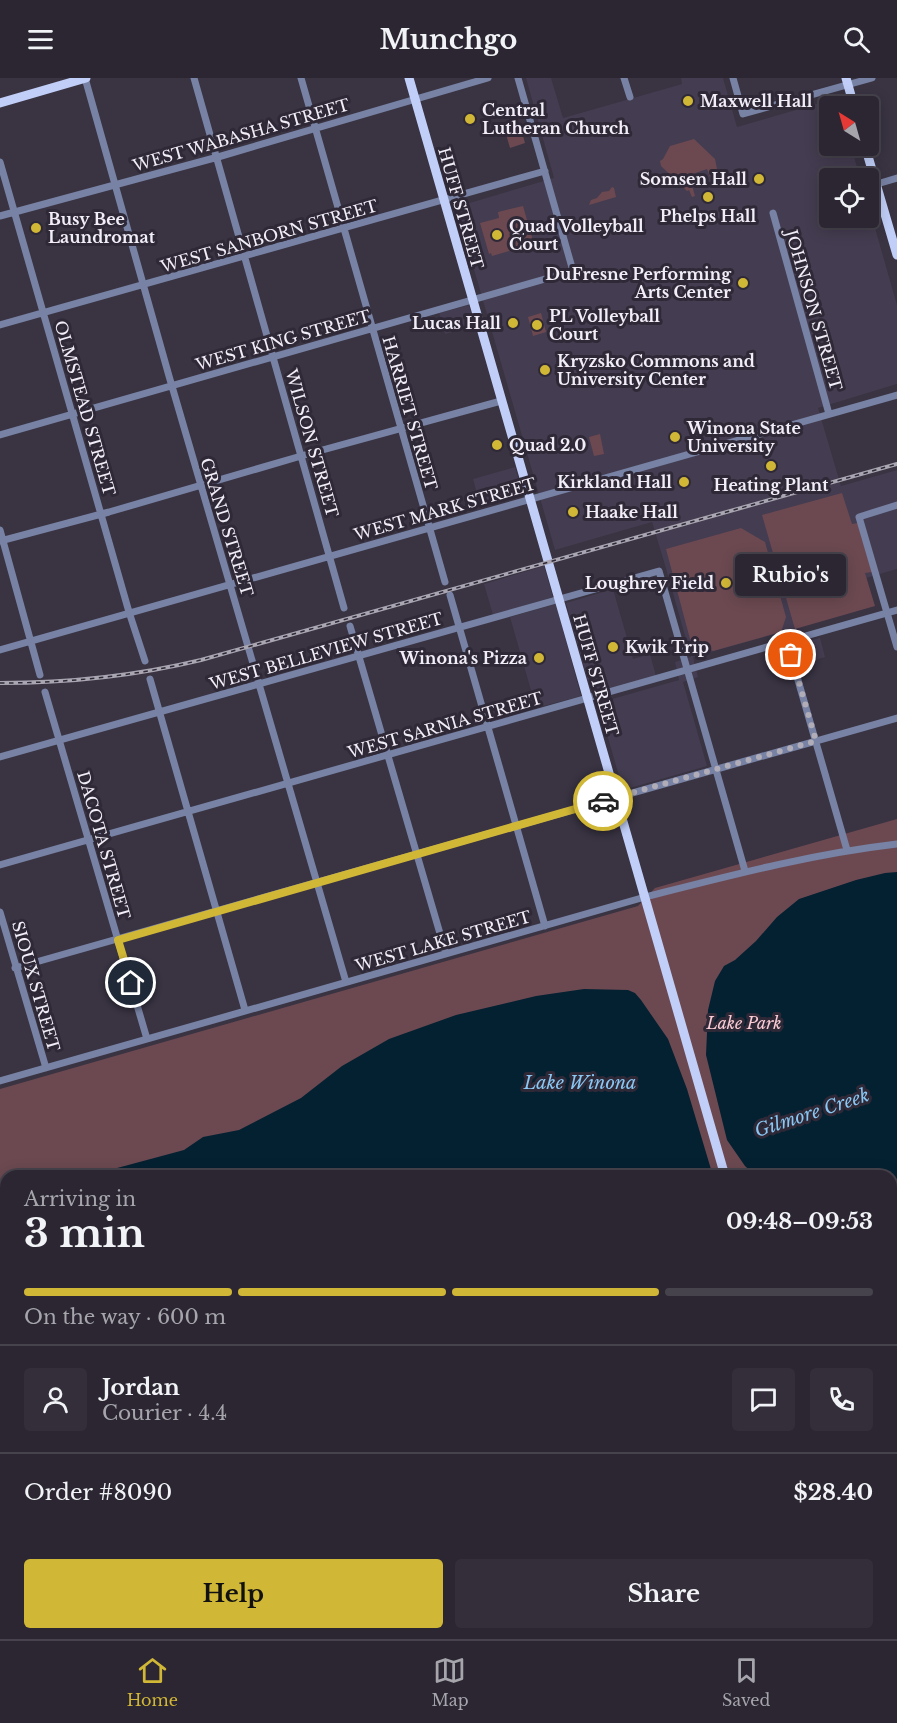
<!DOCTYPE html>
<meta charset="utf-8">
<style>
body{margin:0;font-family:"Libre Baskerville",serif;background:#332e3a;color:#f1f3f6;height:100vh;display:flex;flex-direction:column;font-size:22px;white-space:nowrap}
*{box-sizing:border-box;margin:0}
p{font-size:20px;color:#a6a5ac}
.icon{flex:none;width:33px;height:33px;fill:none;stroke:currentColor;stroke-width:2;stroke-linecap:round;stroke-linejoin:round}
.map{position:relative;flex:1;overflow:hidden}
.side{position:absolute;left:0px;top:1092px;width:897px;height:470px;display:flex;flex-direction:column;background:#2b2632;border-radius:18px 18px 0 0;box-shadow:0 3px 15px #0003,0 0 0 2px #47434d}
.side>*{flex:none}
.needle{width:39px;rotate:323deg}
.buttons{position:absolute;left:819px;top:18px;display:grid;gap:12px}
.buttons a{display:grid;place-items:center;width:60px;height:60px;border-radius:6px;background:#2b2632;box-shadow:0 3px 15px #0003,0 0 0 2px #47434d;font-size:30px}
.pin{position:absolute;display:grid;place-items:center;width:51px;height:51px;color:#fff;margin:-26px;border:3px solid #fff;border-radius:50%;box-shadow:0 2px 6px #0007}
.courier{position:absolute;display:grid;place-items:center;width:60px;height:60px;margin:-30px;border:4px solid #d1b736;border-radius:50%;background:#fff;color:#222;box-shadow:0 2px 8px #0007}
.bubble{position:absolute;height:42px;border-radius:6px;background:#2b2632;box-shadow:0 3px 15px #0003,0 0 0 2px #47434d;font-size:20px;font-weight:700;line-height:42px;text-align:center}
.overview em{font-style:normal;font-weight:700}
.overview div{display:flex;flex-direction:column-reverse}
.overview{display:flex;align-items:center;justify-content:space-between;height:102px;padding:0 24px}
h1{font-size:39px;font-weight:700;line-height:45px}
.bar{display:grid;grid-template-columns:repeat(4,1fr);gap:9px 6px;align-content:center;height:72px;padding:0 24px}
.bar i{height:8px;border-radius:4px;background:#47434d}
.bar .current{background:#d1b736}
.bar p{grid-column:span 4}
.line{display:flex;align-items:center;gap:15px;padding:0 24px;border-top:2px solid #47434d}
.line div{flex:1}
.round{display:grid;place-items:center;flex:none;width:63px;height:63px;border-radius:6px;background:#332e3a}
.primary-button{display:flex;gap:12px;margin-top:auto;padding:12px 24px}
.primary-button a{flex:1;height:69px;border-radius:6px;background:#d1b736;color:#111;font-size:24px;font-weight:700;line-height:69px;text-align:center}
.primary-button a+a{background:#332e3a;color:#f1f3f6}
header{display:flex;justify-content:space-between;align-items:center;height:78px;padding:0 24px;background:#2b2632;font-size:27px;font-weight:700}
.tab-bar{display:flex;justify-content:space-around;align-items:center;height:84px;border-top:2px solid #47434d;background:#2b2632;font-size:16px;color:#a6a5ac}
.tab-bar a{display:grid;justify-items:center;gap:3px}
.tab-bar .current{color:#d1b736}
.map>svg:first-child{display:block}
</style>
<header><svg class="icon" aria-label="menu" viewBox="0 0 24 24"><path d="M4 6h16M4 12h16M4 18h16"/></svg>Munchgo<svg class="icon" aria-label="search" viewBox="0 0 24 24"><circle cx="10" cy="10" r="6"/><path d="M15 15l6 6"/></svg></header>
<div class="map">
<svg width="897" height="1561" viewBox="0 0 897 1561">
<rect width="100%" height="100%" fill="#393342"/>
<!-- built -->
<path fill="#443c50" d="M526,0H551L563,40L682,6L681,0H723L737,49L837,20L840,28H830V68H851L860,100H830V140H868L869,129L897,227V306L818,330L841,408L897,392V491L866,500L873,528L693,579L698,599L683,604L707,688L623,712L598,625L679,602L675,584L691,579L665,487L652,444L555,472L456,129L554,100Z
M469,227L475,248L445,256L439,235Z
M515,389L523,417L481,430L473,401Z
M544,488L553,519L493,537L484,506Z
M613,511L633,581L650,576L656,598L592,617L566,525Z
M556,526L581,618L536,630L510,539Z
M820,560L825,579L797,588L791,568Z"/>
<!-- green -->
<path fill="#6c4951" d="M521,51L525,65L510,70L506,56Z
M694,61L715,81L717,91L710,99L707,91L687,98L689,105L691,104L695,118L692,119L689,112L687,113L661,88L660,83L663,81L670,68Z
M612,109L614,110L616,119L589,127L591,122L597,120L602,114L609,113Z
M523,128L534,166L492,178L491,175L489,176L480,145L499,140L498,134Z
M541,235L546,254L533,258L528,239Z
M600,356L604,376L594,378L589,359Z
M842,415L852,446L858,445L872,494L865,495L875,528L795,551L762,437Z
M741,450L765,464L786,539L781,554L713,573L690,561L666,471Z
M897,741V1307L891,1308V1098H6V1420L0,1421V1011L638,828L655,810Z
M897,1390V1430L891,1433V1393Z
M897,1461V1561H794L796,1556H891V1466Z
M6,1485V1556H268L285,1561H0V1486Z
M345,1556H762L759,1561H351Z"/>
<!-- water -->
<path fill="#042132" d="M897,794V1165L891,1166V1098H756L745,1088L727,1062L706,977L708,932L715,903L724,888L735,882L756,863L777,839L799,821L856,802L885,795Z
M584,911L628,912L635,915L641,922L668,961L687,1011L713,1098H44L77,1092L106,1093L184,1072L203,1059L239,1052L301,1020L342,988L389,961L456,937L536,918Z
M6,1109V1412L0,1413V1111Z"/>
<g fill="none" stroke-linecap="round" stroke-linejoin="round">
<!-- stream -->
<path stroke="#042132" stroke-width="1.5" d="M568,1556L569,1561"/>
<!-- minor -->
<path stroke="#7782a4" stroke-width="7" d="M85,0L169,298L346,904
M194,0L344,530
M301,0L445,504
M624,0L630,19
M733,0L743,36L872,0
M0,84L129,534L145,583
M877,106L897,100
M773,135L829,336
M0,138L218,79L488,0
M0,247L545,93
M0,357L573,193L518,0
M897,427L859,439L897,569
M0,452L40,597
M0,463L109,434L308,376L501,323
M450,517L545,848
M350,548L446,876
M787,564L847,772
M0,572L897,317
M150,601L245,932
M45,614L147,961
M0,679L659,493L745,793
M0,787L897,532
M0,834L46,990
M15,890L897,640
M0,1003L645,819C728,798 811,776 897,766
M0,1503L6,1502"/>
<!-- major -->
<path stroke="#c0cef8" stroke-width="9" d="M409,0L725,1098
M846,0L854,28
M0,25L86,0
M865,68L897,177
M891,1380L897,1377
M891,1446L897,1441
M779,1561L782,1556"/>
<!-- highway -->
<path stroke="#e7edfe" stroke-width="10" d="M891,1319L897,1318
M891,1335L897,1333
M0,1428H6
M0,1437L6,1436"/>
<!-- rail casing -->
<g stroke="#a9a5b1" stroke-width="4">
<path id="rail" d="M0,605C68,605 135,598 201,582L897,386"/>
</g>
<!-- rail -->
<use href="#rail" stroke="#2f2937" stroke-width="1.5" stroke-dasharray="4.5" stroke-linecap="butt"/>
</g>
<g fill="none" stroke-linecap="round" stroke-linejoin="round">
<!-- done -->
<path stroke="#b1adb8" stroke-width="6" stroke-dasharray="0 10.8" d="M603,723L816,663L791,577"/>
<!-- route -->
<path stroke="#d1b736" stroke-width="8" d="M131,905L118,862L603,723"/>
</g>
<!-- markers -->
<g fill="#d1b736" stroke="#2f2937" stroke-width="2">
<circle cx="688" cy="23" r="6"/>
<circle cx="470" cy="41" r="6"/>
<circle cx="759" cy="101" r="6"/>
<circle cx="708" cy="119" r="6"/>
<circle cx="36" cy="150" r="6"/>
<circle cx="497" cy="157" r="6"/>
<circle cx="743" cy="205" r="6"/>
<circle cx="513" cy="245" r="6"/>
<circle cx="537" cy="247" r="6"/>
<circle cx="545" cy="292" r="6"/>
<circle cx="675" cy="359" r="6"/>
<circle cx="497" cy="367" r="6"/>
<circle cx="771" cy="388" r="6"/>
<circle cx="684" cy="404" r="6"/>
<circle cx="573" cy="434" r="6"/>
<circle cx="726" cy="505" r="6"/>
<circle cx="613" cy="569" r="6"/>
<circle cx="539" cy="580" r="6"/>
</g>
<g text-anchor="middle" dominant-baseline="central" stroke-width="6" stroke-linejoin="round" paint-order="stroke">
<!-- poi labels -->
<g font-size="16" font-weight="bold" fill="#f2eef8" stroke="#2f2937" text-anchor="start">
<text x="700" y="23">Maxwell Hall</text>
<text x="482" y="32">Central<tspan x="482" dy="18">Lutheran Church</tspan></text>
<text x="747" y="101" text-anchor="end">Somsen Hall</text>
<text x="708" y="138" text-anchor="middle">Phelps Hall</text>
<text x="48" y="141">Busy Bee<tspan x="48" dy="18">Laundromat</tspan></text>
<text x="509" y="148">Quad Volleyball<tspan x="509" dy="18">Court</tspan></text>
<text x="731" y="196" text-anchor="end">DuFresne Performing<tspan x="731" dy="18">Arts Center</tspan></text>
<text x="549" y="238">PL Volleyball<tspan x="549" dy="18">Court</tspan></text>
<text x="501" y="245" text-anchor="end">Lucas Hall</text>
<text x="557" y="283">Kryzsko Commons and<tspan x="557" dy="18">University Center</tspan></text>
<text x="687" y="350">Winona State<tspan x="687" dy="18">University</tspan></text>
<text x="509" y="367">Quad 2.0</text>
<text x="672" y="404" text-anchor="end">Kirkland Hall</text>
<text x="771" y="407" text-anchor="middle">Heating Plant</text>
<text x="585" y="434">Haake Hall</text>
<text x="714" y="505" text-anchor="end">Loughrey Field</text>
<text x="625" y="569">Kwik Trip</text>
<text x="527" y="580" text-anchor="end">Winona's Pizza</text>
</g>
<!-- street labels -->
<g font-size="16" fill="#f2eef8" stroke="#2f2937">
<text transform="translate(241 57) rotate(-16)">WEST WABASHA STREET</text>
<text transform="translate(461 130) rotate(74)">HUFF STREET</text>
<text transform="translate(269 158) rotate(-16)">WEST SANBORN STREET</text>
<text transform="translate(814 232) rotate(74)">JOHNSON STREET</text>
<text transform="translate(283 262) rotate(-16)">WEST KING STREET</text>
<text transform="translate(85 330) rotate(74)">OLMSTEAD STREET</text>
<text transform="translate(410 335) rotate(74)">HARRIET STREET</text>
<text transform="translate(312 365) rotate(74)">WILSON STREET</text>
<text transform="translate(445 431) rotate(-16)">WEST MARK STREET</text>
<text transform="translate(227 449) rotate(73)">GRAND STREET</text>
<text transform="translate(326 573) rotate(-16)">WEST BELLEVIEW STREET</text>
<text transform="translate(596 597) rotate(74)">HUFF STREET</text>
<text transform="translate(445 647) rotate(-16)">WEST SARNIA STREET</text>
<text transform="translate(104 767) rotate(74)">DACOTA STREET</text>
<text transform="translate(443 863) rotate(-16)">WEST LAKE STREET</text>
<text transform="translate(36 908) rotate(74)">SIOUX STREET</text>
</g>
<!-- park labels -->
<g font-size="16" font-style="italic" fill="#faccd5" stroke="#2f2937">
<text x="744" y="945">Lake Park</text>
</g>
<!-- water labels -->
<g font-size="18" font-style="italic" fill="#89c7f4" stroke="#2f2937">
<text x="580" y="1005">Lake Winona</text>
<text transform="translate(812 1035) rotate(-18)">Gilmore Creek</text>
</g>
</g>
</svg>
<div class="buttons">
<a><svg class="needle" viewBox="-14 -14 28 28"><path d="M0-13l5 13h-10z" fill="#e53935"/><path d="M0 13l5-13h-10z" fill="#a6a5ac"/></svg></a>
<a><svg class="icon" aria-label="locate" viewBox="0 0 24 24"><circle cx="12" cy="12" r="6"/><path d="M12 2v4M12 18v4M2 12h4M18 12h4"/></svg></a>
</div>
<div class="pin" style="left:791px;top:577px;background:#ea580c"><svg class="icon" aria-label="bag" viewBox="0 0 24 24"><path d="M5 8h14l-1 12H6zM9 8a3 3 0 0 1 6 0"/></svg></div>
<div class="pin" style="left:131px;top:905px;background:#1f2937"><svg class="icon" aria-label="home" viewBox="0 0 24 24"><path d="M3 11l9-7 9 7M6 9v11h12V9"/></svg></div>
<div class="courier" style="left:603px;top:723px"><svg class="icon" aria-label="car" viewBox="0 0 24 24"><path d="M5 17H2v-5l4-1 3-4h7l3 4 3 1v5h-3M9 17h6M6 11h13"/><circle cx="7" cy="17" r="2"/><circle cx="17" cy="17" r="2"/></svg></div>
<div class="bubble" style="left:735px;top:476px;width:111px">Rubio's</div>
<section class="side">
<div class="overview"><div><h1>3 min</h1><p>Arriving in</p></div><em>09:48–09:53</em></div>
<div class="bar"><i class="current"></i><i class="current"></i><i class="current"></i><i></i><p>On the way · 600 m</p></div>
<div class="line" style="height:108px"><a class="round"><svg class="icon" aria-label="person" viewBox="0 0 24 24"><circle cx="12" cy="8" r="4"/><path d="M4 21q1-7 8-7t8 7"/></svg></a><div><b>Jordan</b><p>Courier · 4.4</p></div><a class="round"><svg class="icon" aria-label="chat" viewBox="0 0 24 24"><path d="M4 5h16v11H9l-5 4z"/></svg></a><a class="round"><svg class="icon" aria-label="phone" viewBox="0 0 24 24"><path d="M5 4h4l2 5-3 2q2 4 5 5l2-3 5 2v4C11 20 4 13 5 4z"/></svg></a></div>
<div class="line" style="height:78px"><div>Order #8090</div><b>$28.40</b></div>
<div class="primary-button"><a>Help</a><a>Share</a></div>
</section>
</div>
<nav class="tab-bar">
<a class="current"><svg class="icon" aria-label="home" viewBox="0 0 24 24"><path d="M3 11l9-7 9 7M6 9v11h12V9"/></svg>Home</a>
<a><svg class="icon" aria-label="map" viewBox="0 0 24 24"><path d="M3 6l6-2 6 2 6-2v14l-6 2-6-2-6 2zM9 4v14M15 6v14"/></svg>Map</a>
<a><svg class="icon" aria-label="saved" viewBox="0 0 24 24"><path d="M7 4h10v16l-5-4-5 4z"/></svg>Saved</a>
</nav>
